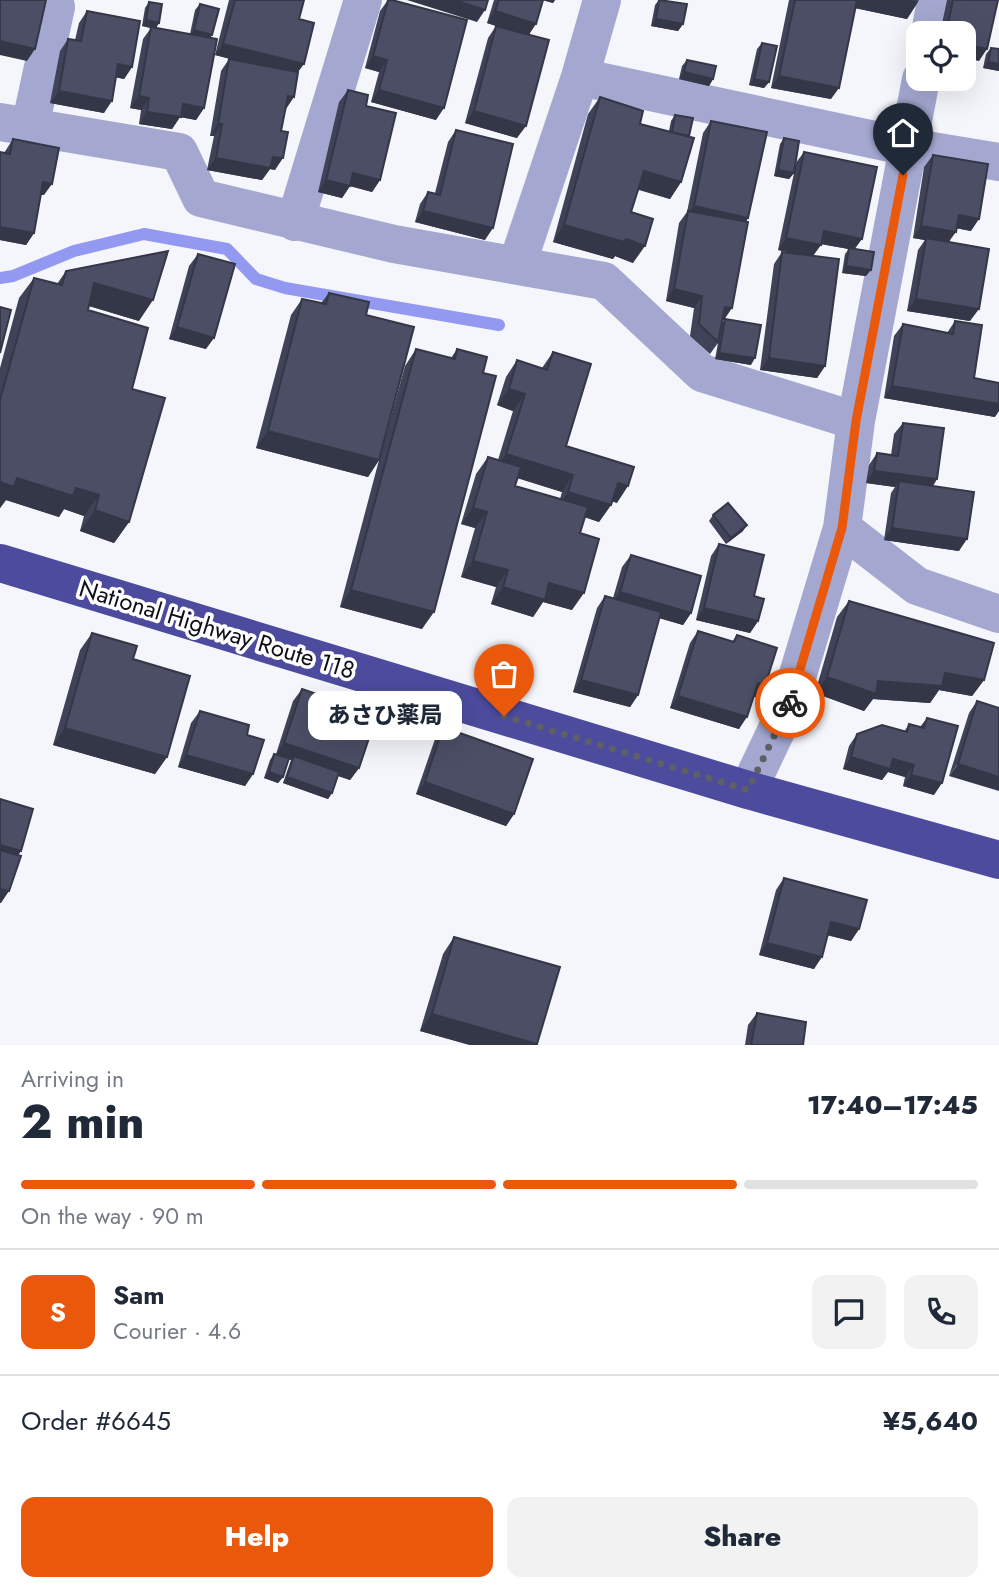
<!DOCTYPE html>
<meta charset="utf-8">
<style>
body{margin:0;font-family:Jost,"Noto Sans JP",sans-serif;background:#f2f2f3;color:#1f2937;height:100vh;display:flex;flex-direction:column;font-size:26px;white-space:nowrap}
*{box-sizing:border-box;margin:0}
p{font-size:23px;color:#747a83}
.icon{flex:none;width:38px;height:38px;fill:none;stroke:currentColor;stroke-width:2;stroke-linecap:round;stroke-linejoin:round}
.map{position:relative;height:1045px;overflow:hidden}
.panel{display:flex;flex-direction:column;background:#fff;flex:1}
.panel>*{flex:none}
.tools{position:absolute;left:906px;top:21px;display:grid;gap:14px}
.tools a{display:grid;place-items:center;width:70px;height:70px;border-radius:14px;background:#fff;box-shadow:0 7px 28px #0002;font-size:35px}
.pin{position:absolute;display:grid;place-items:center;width:60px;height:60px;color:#fff;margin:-72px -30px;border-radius:50% 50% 50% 0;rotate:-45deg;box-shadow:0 0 7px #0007}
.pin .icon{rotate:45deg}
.courier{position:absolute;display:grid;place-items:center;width:70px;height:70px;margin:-35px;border:5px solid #ea580c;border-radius:50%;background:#fff;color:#222;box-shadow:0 2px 9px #0007}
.bubble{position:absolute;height:49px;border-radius:14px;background:#fff;box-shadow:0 7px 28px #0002;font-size:23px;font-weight:800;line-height:49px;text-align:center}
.head em{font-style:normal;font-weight:800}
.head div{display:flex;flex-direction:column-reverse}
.head{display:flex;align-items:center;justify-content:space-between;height:119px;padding:0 21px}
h1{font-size:46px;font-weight:800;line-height:52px}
.bar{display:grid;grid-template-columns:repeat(4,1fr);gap:10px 7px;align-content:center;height:84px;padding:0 21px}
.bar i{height:9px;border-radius:5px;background:#e0e1e3}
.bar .current{background:#ea580c}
.bar p{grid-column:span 4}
.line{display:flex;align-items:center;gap:18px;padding:0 21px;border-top:2px solid #e0e1e3}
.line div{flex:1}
.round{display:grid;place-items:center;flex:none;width:74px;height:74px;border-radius:14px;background:#f2f2f3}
.primary-button{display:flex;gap:14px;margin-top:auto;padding:14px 21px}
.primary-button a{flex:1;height:80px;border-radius:14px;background:#ea580c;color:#fff;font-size:28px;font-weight:800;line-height:80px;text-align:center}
.primary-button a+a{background:#f2f2f3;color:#1f2937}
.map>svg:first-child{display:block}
</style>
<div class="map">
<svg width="999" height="1045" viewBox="0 0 999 1045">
<rect width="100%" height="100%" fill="#f5f6fb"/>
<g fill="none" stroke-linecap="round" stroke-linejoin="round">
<!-- stream -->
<path stroke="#9398f1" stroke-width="12" d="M0,278L13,276L74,251L144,234L227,249L256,279L285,288L499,325"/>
<!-- minor -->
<path stroke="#a4a8d0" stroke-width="38" d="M930,33L936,0
M580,77L908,147L999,162
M0,122L179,152L201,198L394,244L604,281L702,373L856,421
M30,127L56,7
M295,222L363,0
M517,265L580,77L602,0
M842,528L917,586L999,614
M748,790L789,704L842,528L856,421L921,79"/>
<!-- highway -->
<path stroke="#4c4b9d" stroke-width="38" d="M0,563L748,790L999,860"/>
</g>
<!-- wall -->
<path fill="#404357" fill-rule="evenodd" d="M229,0H304L299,19L298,72L285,109L275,170L270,169L262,180L207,170L214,136H210L221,71L229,59L235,60L215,55Z
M388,0L436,120L371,102L379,72L365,68L380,11Z
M494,0H555L553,3L543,0L529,35L517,138L465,123L488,38L496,26L487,23Z
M659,0L683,24L678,31L651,26L655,5Z
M789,0H919L907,19L855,8L831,99L771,88Z
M947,0H998L979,61L964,33H940Z
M149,2L159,23L156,28L190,34L195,10L200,4L212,35L210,38L204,108L196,120L180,117L172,129L139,124L141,110L130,108L143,39L151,28L142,26L145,8Z
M87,11L132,67L124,79L116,77L104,113L50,103L60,51L68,39L75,40L79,23Z
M762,43L769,82L764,88L749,85L757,49Z
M991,48L999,49V71L983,68L986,54Z
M687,60L713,79L709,86L679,79L682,66Z
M348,90L366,106L380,180L372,192L350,186L342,198L318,192L339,102Z
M600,97L640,124L669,131L671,121L675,115L681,182L670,199L638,189L631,212L633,263L615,256L613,259L553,242L588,114Z
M711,121L748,218L746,222L724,320L722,319V323L725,319L751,365L715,359L718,343L710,354L690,336L694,308L666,301L679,223L687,212L703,133Z
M456,130L485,240L415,222L420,204L428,192L435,193L448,142Z
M784,138L795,164L804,152L855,249L866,276L842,273L845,254L849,249L821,244L813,256L825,366L817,378L760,370L774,264L782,252L799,254L778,250L794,173L789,179L774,176L780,144Z
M13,139L44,195H41L34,233L26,245L0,240V152L4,153Z
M933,155L971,231L956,228L949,242L970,321L907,311L918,250L925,240L913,238L924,167Z
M198,254L206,349L169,339L189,266Z
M66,271L139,321L89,306L88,310L132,389L129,522L114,543L80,531L84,516L64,509L59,517L6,500L0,508V368L19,298L34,278L57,284Z
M329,293L366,315L385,439L405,366L416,349L451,358L457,349L422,629L340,607L379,460L368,477L256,448L291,315L302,299L321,303Z
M955,321L974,378L995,417L884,398L894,336L903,324L947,333Z
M553,352L566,446L617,503L612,501L611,505L599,522L585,517L580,533L572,610L543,602L533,617L491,604L496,587L461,577L475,528L461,524L476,474L488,457L498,460L513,411L497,405L506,377L517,360L542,368ZM518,478L562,492L560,499L515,486Z
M903,423L937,479L933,486L959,551L884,540L891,493L895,487L866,483L869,465L877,453L891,455L894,434Z
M713,515L743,531L726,544L709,521Z
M719,544L754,596L758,621L750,633L696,620L711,556Z
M631,555L691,613L683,625L659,618L638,695L630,707L573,692L597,608L605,596L613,598L622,567Z
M849,601L984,680L972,696L939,690L930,703L873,699L864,711L815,693L837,617Z
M698,631L732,642L737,635L765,686L757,698L754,696L739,729L670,708L690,643Z
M92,633L133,659L167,757L155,774L53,745L80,650Z
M302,689L359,721V768L350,780L338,776L332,793L328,799L283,783L291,760L288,759L283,777L278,783L264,778L270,760L274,754H276L293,701Z
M977,701L999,708L949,776L969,713Z
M200,711L247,735L253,774L245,786L178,767L191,723Z
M927,718L934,795L903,786L905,777L888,772L882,780L843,769L849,746L857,734L904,732L909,724L920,727Z
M443,727L514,814L506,826L416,794L435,739Z
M784,878L859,929L851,941L828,935L814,969L759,955L776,890Z
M454,937L537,1044V1045H470L420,1031L443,954Z
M757,1013L803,1045H745L748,1025Z"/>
<!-- shaded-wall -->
<path fill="#343747" d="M407,0H454L485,10L477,22Z
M542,0H555L553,3Z
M816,0H909L918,2L907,19Z
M495,11L536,24L528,36L487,23Z
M656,19L683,24L678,31L651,26Z
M146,20L159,23L155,29L142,26Z
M194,30L212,35L208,41L189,36Z
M0,41L35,49L27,61L0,55Z
M223,44L304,64L295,76L215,55Z
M964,44L987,49L979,61L964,58Z
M373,56L387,60L379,72L365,68Z
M988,62L999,64V71L983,68Z
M118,64L132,67L124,79L109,76Z
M684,72L713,79L709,86L679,79Z
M779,76L839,88L831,99L771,88Z
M754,79L769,82L764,88L749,85Z
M379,90L444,108L436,120L371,102Z
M59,91L112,101L104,113L50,103Z
M139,96L149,98L141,110L130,108Z
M288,96L294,97L286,109Z
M183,104L204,108L196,120L180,117L172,129L139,124L147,112Z
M474,111L526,126L517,138L465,123Z
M218,124H222L214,136H210Z
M273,157L283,158L275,170L270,169L262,180L207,170L216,158Z
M778,170L794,173L789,179L774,176Z
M644,171L681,182L670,199L632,188Z
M353,173L380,180L372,192L350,186L342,198L318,192L326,180Z
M43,182L52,184L44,195L35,194Z
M694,206L748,218L740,230L686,218Z
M423,211L493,228L485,240L415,222Z
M959,215L979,219L971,231L950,227Z
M564,225L626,239L645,246L633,263L615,256L613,259L553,242Z
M921,226L956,232L947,244L913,238Z
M0,227L34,233L26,245L0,240Z
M824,231L862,239L854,250L815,243Z
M786,238L821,245L812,257L778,250Z
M846,266L871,270L866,276L842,273Z
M94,283L153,300L139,321L79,303Z
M674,289L702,296L694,308L666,301Z
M916,299L979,309L970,321L907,311Z
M725,307L732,308L724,320L716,319Z
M177,327L214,338L206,349L169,339Z
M719,353L755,358L751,365L715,359Z
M769,358L825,366L817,378L760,370Z
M892,386L999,404V411L995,417L884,398Z
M509,389L525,394L513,411L497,405Z
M268,431L379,460L368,477L256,448Z
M506,454L573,475L562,492L494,471Z
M874,471L937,479L929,491L899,481L895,487L866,483Z
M17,478L76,488L99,495L84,516L64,509L59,517L6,500L0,508V482Z
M618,483L628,486L617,503L606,499Z
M568,492L611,505L599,522L557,508Z
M473,508L487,512L475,528L461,524Z
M95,510L129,522L114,543L80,531Z
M747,525L743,531L726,544L731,538Z
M892,528L967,539L959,551L884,540Z
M473,561L508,570L496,587L461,577Z
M549,583L584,593L572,610L543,602L533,617L491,604L503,587Z
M351,590L434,612L422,629L340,607Z
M620,592L691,613L683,625L611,604Z
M704,608L758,621L750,633L696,620Z
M945,673L984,680L972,696L939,690L930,703L873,699L864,711L815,693L827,677Z
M581,680L638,695L630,707L573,692Z
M758,683L765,686L757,698L749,695Z
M678,696L747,717L739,729L670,708Z
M65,728L167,757L155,774L53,745Z
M284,743L359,768L350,780L292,760L294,756L291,760L276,755Z
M186,755L253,774L245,786L178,767Z
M851,757L893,759L914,765L905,777L888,772L882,780L843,769Z
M958,764L999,777V791L949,776Z
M269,772L283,777L278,783L264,778Z
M911,775L942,783L934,795L903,786Z
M287,777L332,793L328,799L283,783Z
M425,782L514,814L506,826L416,794Z
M0,845L21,851L13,863L0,859Z
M0,889L9,891L1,903H0Z
M831,922L859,929L851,941L822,934Z
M767,943L822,957L814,969L759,955Z
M432,1014L537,1044V1045H470L420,1031Z"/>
<!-- building -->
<path fill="#4b4e65" stroke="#343747" stroke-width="2" d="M0,0H46L35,49L0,41Z
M235,0H304L299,19L314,23L304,64L223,44Z
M388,0H392L467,20L444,108L379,90L387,60L373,56Z
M454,0H488L485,10Z
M499,0H543L536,24L495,11Z
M659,0L687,4L683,24L656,19Z
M795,0H857L839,88L779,76Z
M953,0H998L987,49L964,44V33H946Z
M149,2L162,4L159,23L146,20Z
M200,4L219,9L212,35L194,30Z
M87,11L140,21L132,67L118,64L112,101L59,91L68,39L81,41Z
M496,26L549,40L526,126L474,111Z
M151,27L217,39L204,108L183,104L181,117L147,112L149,98L139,96Z
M762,43L777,46L769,82L754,79Z
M991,48L999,49V64L988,62Z
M229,59L298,72L294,97L288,96L281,131L288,132L283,158L273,157L270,168L216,158L222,124H218Z
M687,60L716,66L713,79L684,72Z
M348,90L368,95L366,106L396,113L380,180L353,173L350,186L326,180Z
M600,97L643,111L640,124L694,138L681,182L644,171L631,212L653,219L645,246L626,239L624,242L564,225Z
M675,115L693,118L689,136L672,132Z
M711,121L767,132L748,218L694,206Z
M456,130L513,144L493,228L423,211L428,192L440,195Z
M784,138L799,141L794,173L778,170Z
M13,139L59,148L52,184L43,182L34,233L0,227V152L10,154Z
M804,152L877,167L862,239L824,231L821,245L786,238Z
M933,155L988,164L979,219L959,215L956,232L921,226Z
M688,211L748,222L732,308L725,307L718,342L699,324L702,296L674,289Z
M926,238L989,249L979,309L916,299Z
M849,248L874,252L871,270L846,266Z
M168,251L153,300L94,283L88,310L148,328L132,389L165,398L129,522L95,510L99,495L76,488L73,496L17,478L14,487L0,482V400L34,278L62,285L66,271Z
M782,252L839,259L825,366L769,358Z
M198,254L235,264L214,338L177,327Z
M329,293L369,302L366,315L414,327L379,460L268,431L302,299L326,304Z
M0,307L11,310L0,353Z
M725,319L761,325L755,358L719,353Z
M955,321L982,325L974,378L999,383V404L892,386L903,324L953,334Z
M416,349L455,359L457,349L487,357L483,373L496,376L434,612L351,590Z
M553,352L591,364L566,446L634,467L628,486L618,483L611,505L568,492L573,475L506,454L525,394L509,389L517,360L547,370Z
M903,423L944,428L937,479L874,471L877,453L898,456Z
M488,457L521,467L515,486L588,507L580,533L599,539L584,593L549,583L545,600L503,587L508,570L473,561L487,512L473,508Z
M899,481L974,492L967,539L892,528Z
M728,503L747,525L731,538L713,515Z
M719,544L764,555L754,596L764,599L758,621L704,608Z
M631,555L701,576L691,613L620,592Z
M605,596L661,612L638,695L581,680Z
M849,601L994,643L984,680L945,673L942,686L878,681L876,694L827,677Z
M698,631L734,642L737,635L777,648L765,686L758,683L747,717L678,696Z
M92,633L137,646L133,659L190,676L167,757L65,728Z
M302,689L363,710L359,721L373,726L359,768L284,743Z
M977,701L999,708V777L958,764Z
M200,711L249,725L247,735L264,740L253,774L186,755Z
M927,718L958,726L942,783L911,775L914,765L893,759L890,769L851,757L857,734L882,725L907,732L909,724L924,728Z
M443,727L533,759L514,814L425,782Z
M274,754L289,758L283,777L269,772Z
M294,756L339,772L332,793L287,777Z
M0,799L33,809L21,851L0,845Z
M0,850L21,856L9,891L0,889Z
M784,878L867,900L859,929L831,922L822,957L767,943Z
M454,937L560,967L537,1044L432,1014Z
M757,1013L806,1022L803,1045H751Z"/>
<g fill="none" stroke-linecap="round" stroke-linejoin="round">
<!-- done -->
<path stroke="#5f5f67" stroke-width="7" stroke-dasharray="0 12.6" d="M504,716L748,790L790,703"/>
<!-- route -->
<path stroke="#ea580c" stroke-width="9" d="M790,703L842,528L856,421L903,175"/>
</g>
<g text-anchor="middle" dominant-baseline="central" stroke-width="7" stroke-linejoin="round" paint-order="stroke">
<!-- street labels -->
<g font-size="24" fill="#0e0e18" stroke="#fff">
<text transform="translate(217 629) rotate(17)">National Highway Route 118</text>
</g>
</g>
</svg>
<div class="tools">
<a><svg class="icon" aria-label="locate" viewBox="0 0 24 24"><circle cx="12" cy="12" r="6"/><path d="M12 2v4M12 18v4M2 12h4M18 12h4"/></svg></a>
</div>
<div class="pin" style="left:504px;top:716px;background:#ea580c"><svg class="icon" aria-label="bag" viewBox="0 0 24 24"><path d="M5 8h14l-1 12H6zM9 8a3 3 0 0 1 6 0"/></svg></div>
<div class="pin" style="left:903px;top:175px;background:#1f2937"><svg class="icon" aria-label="home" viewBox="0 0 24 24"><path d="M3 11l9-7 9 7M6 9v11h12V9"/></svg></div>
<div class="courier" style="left:790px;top:703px"><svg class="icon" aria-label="bike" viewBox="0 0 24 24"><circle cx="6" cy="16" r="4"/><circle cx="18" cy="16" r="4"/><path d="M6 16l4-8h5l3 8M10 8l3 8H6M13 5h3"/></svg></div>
<div class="bubble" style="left:308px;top:691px;width:154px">あさひ薬局</div>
</div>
<section class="panel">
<div class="head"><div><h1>2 min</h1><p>Arriving in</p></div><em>17:40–17:45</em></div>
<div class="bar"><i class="current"></i><i class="current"></i><i class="current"></i><i></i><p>On the way · 90 m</p></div>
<div class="line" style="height:126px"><b class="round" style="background:#ea580c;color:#fff">S</b><div><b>Sam</b><p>Courier · 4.6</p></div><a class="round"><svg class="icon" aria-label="chat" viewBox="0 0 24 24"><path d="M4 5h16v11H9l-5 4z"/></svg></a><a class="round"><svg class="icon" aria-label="phone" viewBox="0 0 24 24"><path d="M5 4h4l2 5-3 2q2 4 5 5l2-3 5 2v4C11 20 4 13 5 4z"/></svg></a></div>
<div class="line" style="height:91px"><div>Order #6645</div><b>¥5,640</b></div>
<div class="primary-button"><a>Help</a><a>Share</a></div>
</section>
